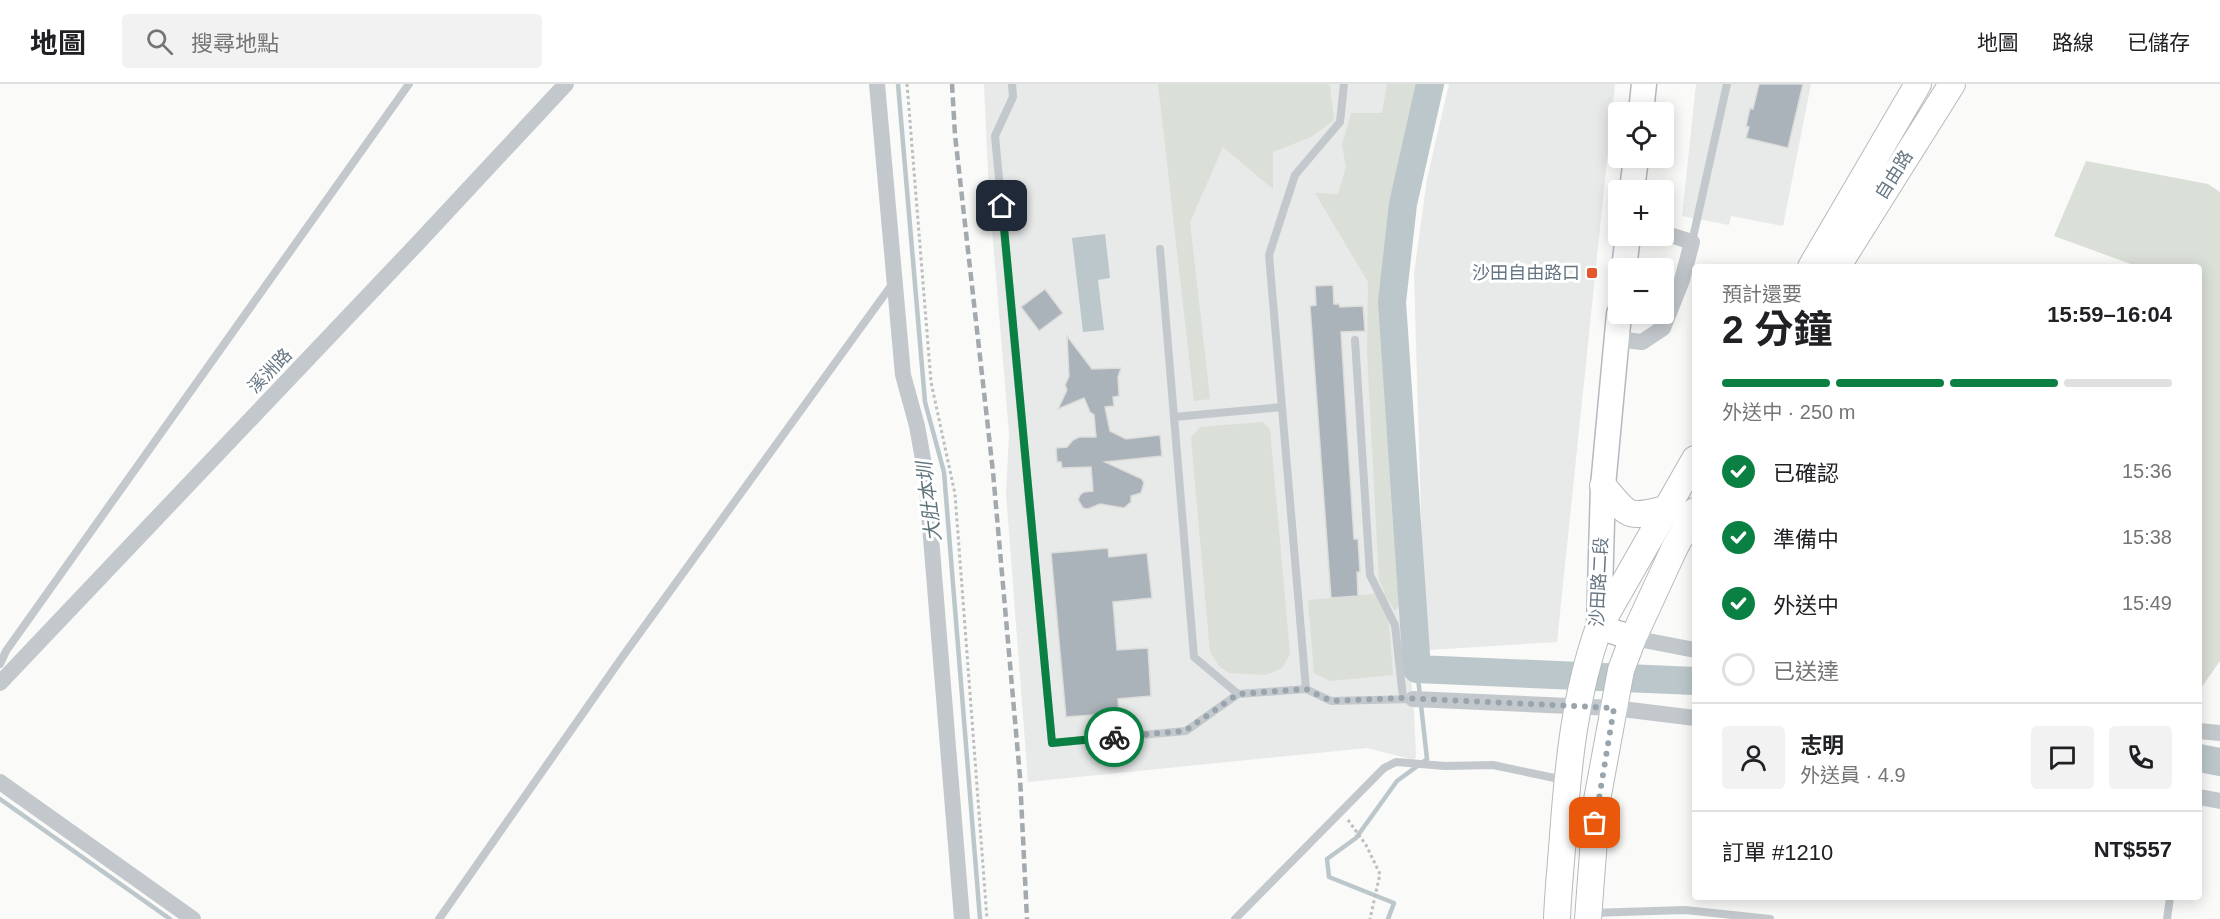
<!DOCTYPE html>
<html lang="zh-TW">
<meta charset="utf-8">
<style>
body{margin:0;font-family:Arial,"Noto Sans TC",sans-serif;background:#f2f2f2;color:#202124;height:100vh;display:flex;flex-direction:column;font-size:22px;white-space:nowrap}
*{box-sizing:border-box;margin:0}
p{font-size:20px;color:#757577}
.icon{flex:none;width:33px;height:33px;fill:none;stroke:currentColor;stroke-width:2;stroke-linecap:round;stroke-linejoin:round}
.map{position:relative;flex:1;overflow:hidden}
.side{position:absolute;left:1692px;top:180px;width:510px;height:636px;display:flex;flex-direction:column;background:#fff;border-radius:6px;box-shadow:0 3px 15px #0003}
.side>*{flex:none}
.controls{position:absolute;left:1608px;top:18px;display:grid;gap:12px}
.controls a{display:grid;place-items:center;width:66px;height:66px;border-radius:6px;background:#fff;box-shadow:0 3px 15px #0003;font-size:30px}
.pin{position:absolute;display:grid;place-items:center;width:51px;height:51px;color:#fff;margin:-26px;border-radius:12px;box-shadow:0 3px 9px #0006}
.courier{position:absolute;display:grid;place-items:center;width:60px;height:60px;margin:-30px;border:4px solid #0b8043;border-radius:50%;background:#fff;color:#222;box-shadow:0 2px 8px #0007}
.summary em{font-style:normal;font-weight:700}
.summary div{display:flex;flex-direction:column-reverse}
.summary{display:flex;align-items:center;justify-content:space-between;height:102px;padding:0 30px}
h1{font-size:39px;font-weight:700;line-height:45px}
.bar{display:grid;grid-template-columns:repeat(4,1fr);gap:9px 6px;align-content:center;height:72px;padding:0 30px}
.bar i{height:8px;border-radius:4px;background:#e0e0e0}
.bar .selected{background:#0b8043}
.bar p{grid-column:span 4}
.line{display:flex;align-items:center;gap:15px;padding:0 30px;border-top:2px solid #e0e0e0}
.line div{flex:1}
.round{display:grid;place-items:center;flex:none;width:63px;height:63px;border-radius:6px;background:#f2f2f2}
ol{padding:0 30px;list-style:none}
li{display:flex;align-items:center;gap:18px;height:66px}
li p{margin-inline-start:auto}
li .icon{padding:6px;border-radius:50%;background:#0b8043;color:#fff;stroke-width:4}
li:last-child{color:#757577}
li i{width:33px;height:33px;border:3px solid #e0e0e0;border-radius:50%}
header{display:flex;align-items:center;gap:36px;box-sizing:border-box;height:84px;padding:0 30px;background:#fff;border-bottom:2px solid #e0e0e0}
header strong{font-size:28px}
nav{display:flex;gap:33px;margin-inline-start:auto;font-size:21px}
.search{width:420px;height:54px;background:#f2f2f2;display:flex;align-items:center;gap:15px;box-sizing:border-box;padding:0 21px;border-radius:6px;color:#757577;font-size:22px}
.map>svg:first-child{display:block}
</style>
<header>
<strong>地圖</strong>
<div class="search"><svg class="icon" aria-label="search" viewBox="0 0 24 24"><circle cx="10" cy="10" r="6"/><path d="M15 15l6 6"/></svg>搜尋地點</div>
<nav><a>地圖</a><a>路線</a><a>已儲存</a></nav>
</header>
<div class="map">
<svg width="2220" height="835" viewBox="0 0 2220 835">
<rect width="100%" height="100%" fill="#fafaf8"/>
<!-- built -->
<path fill="#e8e9e9" d="M984,0H1416L1379,211L1414,628L1416,673L1414,676L1367,664L1028,698L1006,410L1009,349L989,109Z
M1449,0H1615L1557,558L1429,566L1424,533L1414,190L1427,95Z
M1696,0H1811L1783,142L1731,132L1729,141L1682,132Z"/>
<!-- green -->
<path fill="#dadfd7" d="M1158,0H1328L1330,2L1334,36L1311,53L1273,68V105L1223,63L1190,138L1210,315L1194,317Z
M1387,0H1427L1404,91L1392,183L1415,498L1395,527L1387,514L1393,591L1330,597L1314,589L1308,516L1385,509L1379,496L1367,268L1368,198L1315,109L1338,110L1346,83L1342,61L1351,29H1382Z
M2086,77L2208,100L2220,108V577L2199,607V183H2139L2054,152Z
M1263,338L1270,345L1290,570L1282,584L1266,591L1229,589L1219,582L1210,568L1191,354L1200,343Z"/>
<!-- water -->
<path fill="#bbc7cb" d="M1105,150L1110,194L1098,196L1104,246L1083,248L1072,154Z"/>
<g fill="none" stroke-linecap="round" stroke-linejoin="round">
<!-- stream -->
<path stroke="#bbc7cb" stroke-width="4.5" d="M898,0L925,318L944,388L980,835
M0,715L170,835
M1388,835L1394,819L1329,793L1327,775L1356,754L1397,697L1427,675L1417,585"/>
<!-- river -->
<path stroke="#bbc7cb" stroke-width="28" d="M1430,0L1403,120L1392,218L1417,585L1695,597
M2199,674L2220,678"/>
</g>
<!-- building -->
<path fill="#aab3b9" stroke="#dcdcda" stroke-width="1.5" d="M1759,0H1803L1788,64L1746,54L1749,43L1746,42L1750,24L1753,25Z
M1333,201L1334,220H1339L1340,223L1363,222L1365,247L1341,248L1354,455H1358L1360,488H1357L1358,512L1331,514L1310,222L1316,221L1315,202Z
M1045,205L1063,229L1039,247L1021,223Z
M1067,252L1092,285L1121,284L1118,293L1119,312L1113,313L1114,322L1105,323L1110,347L1126,355L1160,351L1162,372L1105,378L1142,395L1144,399L1141,409L1131,412V418L1124,424L1100,420L1088,425L1083,424L1078,416L1080,411L1084,408L1093,407L1091,383L1062,384L1061,378H1057L1056,364L1067,363L1073,356L1079,353H1096L1094,331L1090,328L1084,314L1058,325L1067,306L1065,301L1069,292Z
M1108,464L1109,473L1147,469L1152,514L1113,518L1117,566L1148,564L1151,612L1118,615L1119,629L1066,633L1051,469Z"/>
<g fill="none" stroke-linecap="round" stroke-linejoin="round">
<!-- secondary casing -->
<g stroke="#b3babf" stroke-width="27">
<path id="secondary" d="M1641,28L1644,0
M1632,106L1636,74
M1624,184L1628,152
M1619,230L1603,402L1599,543L1633,554"/>
</g>
<!-- primary casing -->
<g stroke="#b5babe" stroke-width="28">
<path id="primary" d="M1811,183L1918,0
M1837,183L1952,0
M1603,402C1629,432 1626,435 1665,425
M1557,835C1558,807 1561,780 1563,752C1568,681 1575,610 1599,543L1695,375
M1588,835L1597,716L1621,586L1633,554L1675,463L1695,427"/>
</g>
<!-- path -->
<path stroke="#bbbfc2" stroke-width="3" stroke-dasharray="3 3" stroke-linecap="butt" d="M907,0L931,298L955,410L987,835
M1348,736L1366,761L1380,790L1370,835"/>
<!-- lane -->
<path stroke="#c3c8cc" stroke-width="8" d="M1012,0L1013,13L995,52L1052,659L1186,647L1238,610
M1692,158L1727,0
M1160,165L1194,573L1238,610L1306,605L1331,617L1413,615
M1355,256L1370,491L1395,541L1403,614
M1174,333L1282,323
M0,580L6,567L409,0
M1306,605L1269,171L1295,91L1340,38L1344,0
M1591,829L1685,826L1770,835
M439,835L623,572L893,199
M1235,835L1384,684L1396,678L1445,682L1493,681L1564,696
M2167,835L2170,813"/>
<!-- street -->
<path stroke="#c3c8cc" stroke-width="16" d="M877,0L903,291L917,342L926,392L962,835
M1617,255L1642,258L1663,244L1682,196L1692,158L1664,149
M1633,554L1695,566
M0,599L417,160L566,0
M1413,615L1614,624L1695,634
M2199,647L2220,649
M0,698L193,835
M2199,713L2220,717"/>
<!-- secondary -->
<use href="#secondary" stroke="#fff" stroke-width="24"/>
<!-- primary -->
<use href="#primary" stroke="#fff" stroke-width="26"/>
<!-- rail -->
<path stroke="#a2aab0" stroke-width="4.5" stroke-dasharray="9 4.5" stroke-linecap="butt" d="M952,0L955,51L993,388L1020,693L1027,835"/>
</g>
<g fill="none" stroke-linecap="round" stroke-linejoin="round">
<!-- done -->
<path stroke="#99a4ac" stroke-width="6" stroke-dasharray="0 10.8" d="M1114,653L1185,647L1238,610L1306,605L1331,617L1403,614L1614,624L1595,739"/>
<!-- route -->
<path stroke="#0b8043" stroke-width="8" d="M1002,122L1052,659L1114,653"/>
</g>
<!-- markers -->
<rect fill="#e4572e" stroke="#fff" stroke-width="2" x="1586" y="183" width="12" height="12" rx="3"/>
<g text-anchor="middle" dominant-baseline="central" stroke-width="6" stroke-linejoin="round" paint-order="stroke">
<!-- street labels -->
<g font-size="18" fill="#657683" stroke="#fff">
<text transform="translate(1894 91) rotate(-58)">自由路</text>
<text transform="translate(270 287) rotate(-46)">溪洲路</text>
<text transform="translate(1599 498) rotate(-87)">沙田路二段</text>
</g>
<!-- poi labels -->
<g font-size="18" fill="#657683" stroke="#fff" text-anchor="end">
<text x="1580" y="189">沙田自由路口</text>
</g>
<!-- water labels -->
<g font-size="20" font-style="italic" fill="#60757c" stroke="#fff">
<text transform="translate(929 418) rotate(-97)">大肚本圳</text>
</g>
</g>
</svg>
<div class="controls">
<a><svg class="icon" aria-label="locate" viewBox="0 0 24 24"><circle cx="12" cy="12" r="6"/><path d="M12 2v4M12 18v4M2 12h4M18 12h4"/></svg></a>
<a>+</a>
<a>−</a>
</div>
<div class="pin" style="left:1595px;top:739px;background:#ea580c"><svg class="icon" aria-label="bag" viewBox="0 0 24 24"><path d="M5 8h14l-1 12H6zM9 8a3 3 0 0 1 6 0"/></svg></div>
<div class="pin" style="left:1002px;top:122px;background:#1f2937"><svg class="icon" aria-label="home" viewBox="0 0 24 24"><path d="M3 11l9-7 9 7M6 9v11h12V9"/></svg></div>
<div class="courier" style="left:1114px;top:653px"><svg class="icon" aria-label="bike" viewBox="0 0 24 24"><circle cx="6" cy="16" r="4"/><circle cx="18" cy="16" r="4"/><path d="M6 16l4-8h5l3 8M10 8l3 8H6M13 5h3"/></svg></div>
<section class="side">
<div class="summary"><div><h1>2 分鐘</h1><p>預計還要</p></div><em>15:59–16:04</em></div>
<div class="bar"><i class="selected"></i><i class="selected"></i><i class="selected"></i><i></i><p>外送中 · 250 m</p></div>
<ol>
<li><svg class="icon" aria-label="check" viewBox="0 0 24 24"><path d="M5 12l5 5 9-10"/></svg>已確認<p>15:36</p></li>
<li><svg class="icon" aria-label="check" viewBox="0 0 24 24"><path d="M5 12l5 5 9-10"/></svg>準備中<p>15:38</p></li>
<li><svg class="icon" aria-label="check" viewBox="0 0 24 24"><path d="M5 12l5 5 9-10"/></svg>外送中<p>15:49</p></li>
<li><i></i>已送達</li>
</ol>
<div class="line" style="height:108px"><a class="round"><svg class="icon" aria-label="person" viewBox="0 0 24 24"><circle cx="12" cy="8" r="4"/><path d="M4 21q1-7 8-7t8 7"/></svg></a><div><b>志明</b><p>外送員 · 4.9</p></div><a class="round"><svg class="icon" aria-label="chat" viewBox="0 0 24 24"><path d="M4 5h16v11H9l-5 4z"/></svg></a><a class="round"><svg class="icon" aria-label="phone" viewBox="0 0 24 24"><path d="M5 4h4l2 5-3 2q2 4 5 5l2-3 5 2v4C11 20 4 13 5 4z"/></svg></a></div>
<div class="line" style="height:78px"><div>訂單 #1210</div><b>NT$557</b></div>
</section>
</div>
